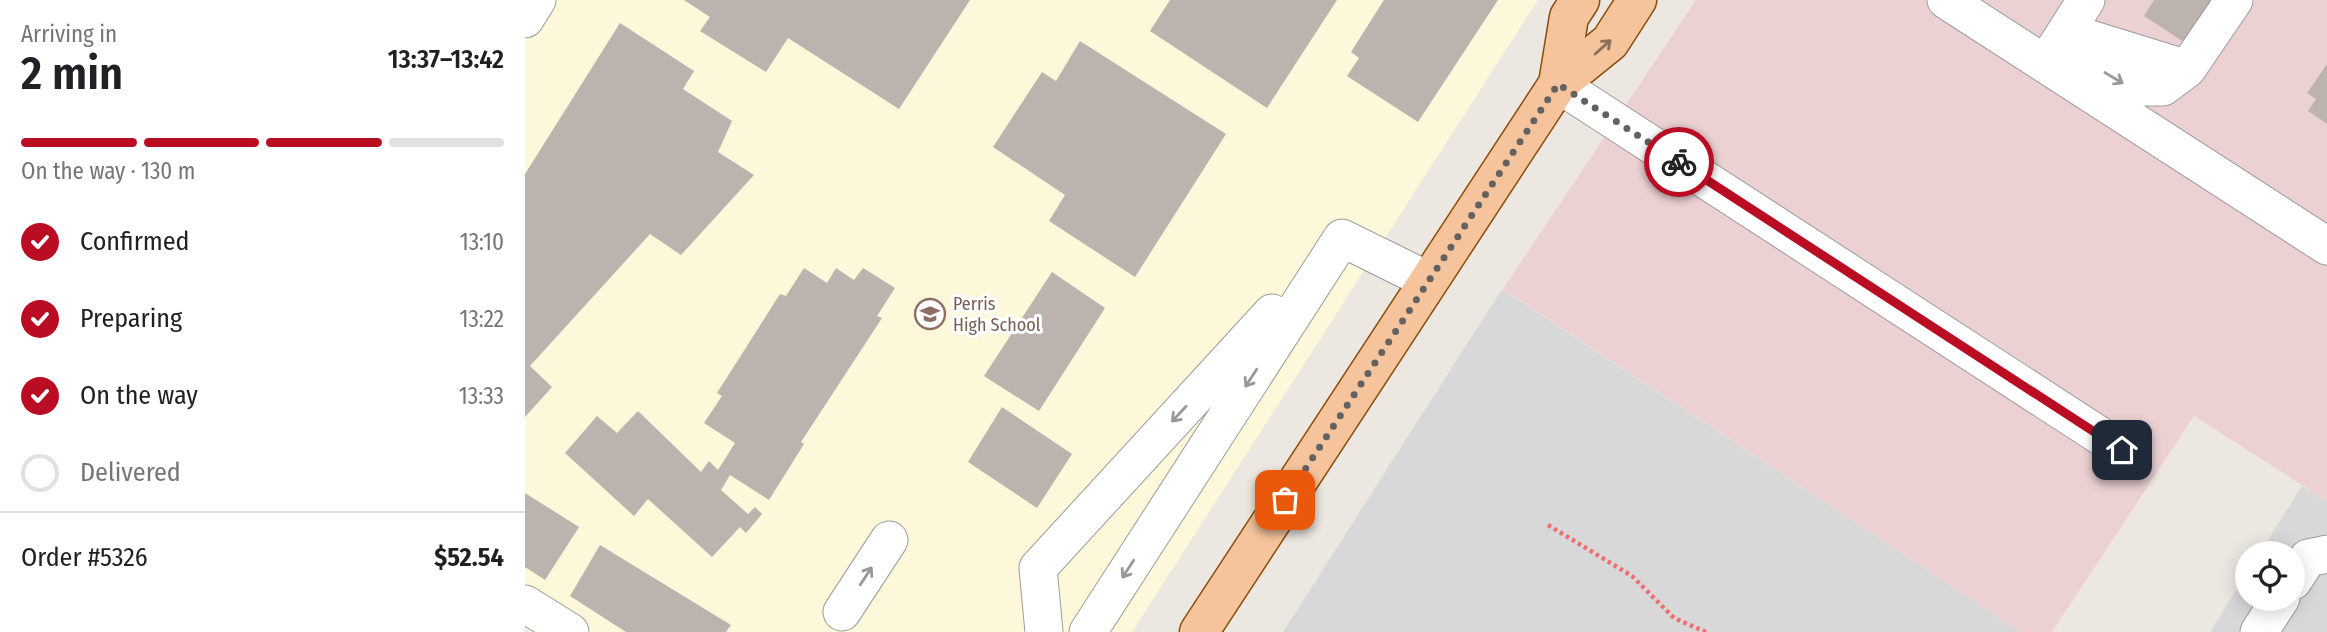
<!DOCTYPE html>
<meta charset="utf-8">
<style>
body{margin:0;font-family:"Fira Sans Condensed",sans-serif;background:#f6f6f6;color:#202124;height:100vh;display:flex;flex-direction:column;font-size:26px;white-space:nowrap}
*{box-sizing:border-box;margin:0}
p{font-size:23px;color:#757577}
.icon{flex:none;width:38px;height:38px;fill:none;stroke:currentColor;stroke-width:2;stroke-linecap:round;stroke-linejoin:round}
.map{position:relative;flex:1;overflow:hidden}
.side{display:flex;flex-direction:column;background:#fff;width:525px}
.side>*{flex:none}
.fabs{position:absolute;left:1710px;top:541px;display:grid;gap:14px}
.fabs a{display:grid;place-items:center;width:70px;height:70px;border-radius:50%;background:#fff;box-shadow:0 4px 18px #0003;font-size:35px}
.pin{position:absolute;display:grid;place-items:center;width:60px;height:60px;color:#fff;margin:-30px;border-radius:14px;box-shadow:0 4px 10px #0006}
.courier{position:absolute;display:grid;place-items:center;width:70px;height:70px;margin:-35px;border:5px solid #ba0c22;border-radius:50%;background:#fff;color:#222;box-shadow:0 2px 9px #0007}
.overview em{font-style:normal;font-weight:600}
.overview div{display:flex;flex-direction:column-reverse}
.overview{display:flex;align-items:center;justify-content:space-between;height:119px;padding:0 21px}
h1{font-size:46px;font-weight:600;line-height:52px}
.bar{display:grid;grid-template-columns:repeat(4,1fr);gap:10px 7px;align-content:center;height:84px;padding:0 21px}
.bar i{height:9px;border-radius:5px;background:#e0e0e0}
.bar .selected{background:#ba0c22}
.bar p{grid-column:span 4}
.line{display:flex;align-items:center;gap:18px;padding:0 21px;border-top:2px solid #e0e0e0}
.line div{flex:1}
ol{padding:0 21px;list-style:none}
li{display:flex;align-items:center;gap:21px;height:77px}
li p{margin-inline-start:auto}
li .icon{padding:7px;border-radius:50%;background:#ba0c22;color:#fff;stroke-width:4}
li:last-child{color:#757577}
li i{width:38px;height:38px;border:4px solid #e0e0e0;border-radius:50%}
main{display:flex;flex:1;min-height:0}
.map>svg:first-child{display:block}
</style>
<main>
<section class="side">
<div class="overview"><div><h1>2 min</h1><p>Arriving in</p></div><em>13:37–13:42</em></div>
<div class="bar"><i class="selected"></i><i class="selected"></i><i class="selected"></i><i></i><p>On the way · 130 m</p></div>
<ol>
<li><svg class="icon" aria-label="check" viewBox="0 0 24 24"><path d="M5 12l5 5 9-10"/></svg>Confirmed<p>13:10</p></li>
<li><svg class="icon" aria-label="check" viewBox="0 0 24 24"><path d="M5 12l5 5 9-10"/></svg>Preparing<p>13:22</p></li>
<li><svg class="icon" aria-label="check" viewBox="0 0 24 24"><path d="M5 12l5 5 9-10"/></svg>On the way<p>13:33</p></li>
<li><i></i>Delivered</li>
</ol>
<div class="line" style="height:91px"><div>Order #5326</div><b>$52.54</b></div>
</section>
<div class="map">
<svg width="1802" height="632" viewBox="0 0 1802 632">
<rect width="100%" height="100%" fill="#ece7e1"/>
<!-- residential -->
<path fill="#d9d8d8" d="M977,289L1496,632H758Z
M1777,486L1802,501V632H1685L1722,573V598H1768V553H1735Z"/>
<!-- commercial -->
<path fill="#ecd1d3" d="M1171,0H1802V501L1669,416L1527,632H1496L978,289Z"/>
<!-- education -->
<path fill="#fdf8da" d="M0,0H1013L607,632H5L0,629Z"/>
<!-- building -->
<path fill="#bcb2ae" d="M159,0H445L374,109L263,38L241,72L175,31L185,17Z
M645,0H812L742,108L625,31Z
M859,0H973L893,122L822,76L834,58L826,52Z
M1629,0H1696L1665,46L1619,16Z
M95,23L169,71L158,89L207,121L193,152L229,175L156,255L125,234L5,366L27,387L0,417V174Z
M555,41L701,134L610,277L524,221L540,195L468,147L517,72L531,81Z
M1802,64V124L1783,111L1791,99L1782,93Z
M279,268L302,283L311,268L329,280L338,268L370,288L352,316L357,318L276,442L279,444L244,500L205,475L196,490L223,514L230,507L237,514L221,533L215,527L187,557L123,499L109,516L40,453L72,416L92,433L113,411L176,472L184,461L193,470L210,443L179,423L197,396L192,393L255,294L261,296Z
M527,272L580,308L514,411L459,376Z
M477,407L547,454L512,508L443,462Z
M0,493L54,527L20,580L0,567Z
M75,545L206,625L201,632H101L45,596Z"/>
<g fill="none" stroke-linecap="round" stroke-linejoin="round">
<!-- minor casing -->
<g stroke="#9c9c9c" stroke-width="39">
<path id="minor" d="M1421,0L1802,246
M0,19L12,0
M1541,32L1566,64L1604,87H1638L1662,69L1709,0
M1542,32L1662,69
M1528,52L1561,0
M1033,84L1597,450
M1768,581L1783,558L1802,554
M0,604L45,632
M317,612L364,540
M519,632L513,568L747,313
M563,632L817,238L904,281
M1734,632L1756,598"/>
</g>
<!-- major casing -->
<g stroke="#894e09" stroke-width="41">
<path id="major" d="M1033,84L1044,17L1055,0
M674,632L1033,84L1085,42L1112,0"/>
</g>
<!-- path -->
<path stroke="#f06e71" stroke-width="4.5" stroke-dasharray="3.5 3.5" stroke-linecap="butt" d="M1023,525L1107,576L1149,618L1181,632"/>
<!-- minor -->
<use href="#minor" stroke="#fff" stroke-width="37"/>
<!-- major -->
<use href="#major" stroke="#f5c49d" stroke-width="38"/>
</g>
<!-- one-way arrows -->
<defs><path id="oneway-shaft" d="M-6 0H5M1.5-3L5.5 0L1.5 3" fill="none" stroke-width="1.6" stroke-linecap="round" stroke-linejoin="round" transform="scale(1.75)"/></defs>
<use stroke="#88705c" href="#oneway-shaft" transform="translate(1078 47) rotate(-42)"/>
<g stroke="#989898">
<use href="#oneway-shaft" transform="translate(1589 78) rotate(31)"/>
<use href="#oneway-shaft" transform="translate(726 378) rotate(123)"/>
<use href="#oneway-shaft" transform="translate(654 414) rotate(133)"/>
<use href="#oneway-shaft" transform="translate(603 569) rotate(123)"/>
<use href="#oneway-shaft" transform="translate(341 576) rotate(-57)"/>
</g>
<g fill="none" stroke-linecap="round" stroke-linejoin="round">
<!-- done -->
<path stroke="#646260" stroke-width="7" stroke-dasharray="0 12.6" d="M760,500L1033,84L1154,162"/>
<!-- route -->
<path stroke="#ba0c22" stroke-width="9" d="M1154,162L1597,450"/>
</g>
<!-- icons -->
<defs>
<g id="school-ring" transform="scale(1.575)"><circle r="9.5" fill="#fff" stroke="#8d6e63" stroke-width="1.5"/><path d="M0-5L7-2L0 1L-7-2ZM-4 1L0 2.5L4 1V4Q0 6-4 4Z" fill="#8d6e63"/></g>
</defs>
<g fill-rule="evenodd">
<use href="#school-ring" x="405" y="314"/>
</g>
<g text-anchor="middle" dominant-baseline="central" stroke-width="6" stroke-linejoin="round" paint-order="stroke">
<!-- education labels -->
<g font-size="18" fill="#785e54" stroke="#fff" text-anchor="start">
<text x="428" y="304">Perris<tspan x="428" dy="21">High School</tspan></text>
</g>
</g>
</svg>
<div class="fabs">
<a><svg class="icon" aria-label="locate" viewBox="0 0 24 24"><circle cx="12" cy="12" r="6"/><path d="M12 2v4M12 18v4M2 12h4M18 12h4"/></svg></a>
</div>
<div class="pin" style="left:760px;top:500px;background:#ea580c"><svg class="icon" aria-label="bag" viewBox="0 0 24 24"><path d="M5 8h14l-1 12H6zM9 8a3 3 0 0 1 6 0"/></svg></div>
<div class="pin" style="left:1597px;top:450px;background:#1f2937"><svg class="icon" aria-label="home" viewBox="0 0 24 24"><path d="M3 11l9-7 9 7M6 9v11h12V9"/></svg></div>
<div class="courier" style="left:1154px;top:162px"><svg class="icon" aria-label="bike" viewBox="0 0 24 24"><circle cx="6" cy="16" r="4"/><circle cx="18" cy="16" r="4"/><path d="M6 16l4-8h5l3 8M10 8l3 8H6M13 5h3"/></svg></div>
</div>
</main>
